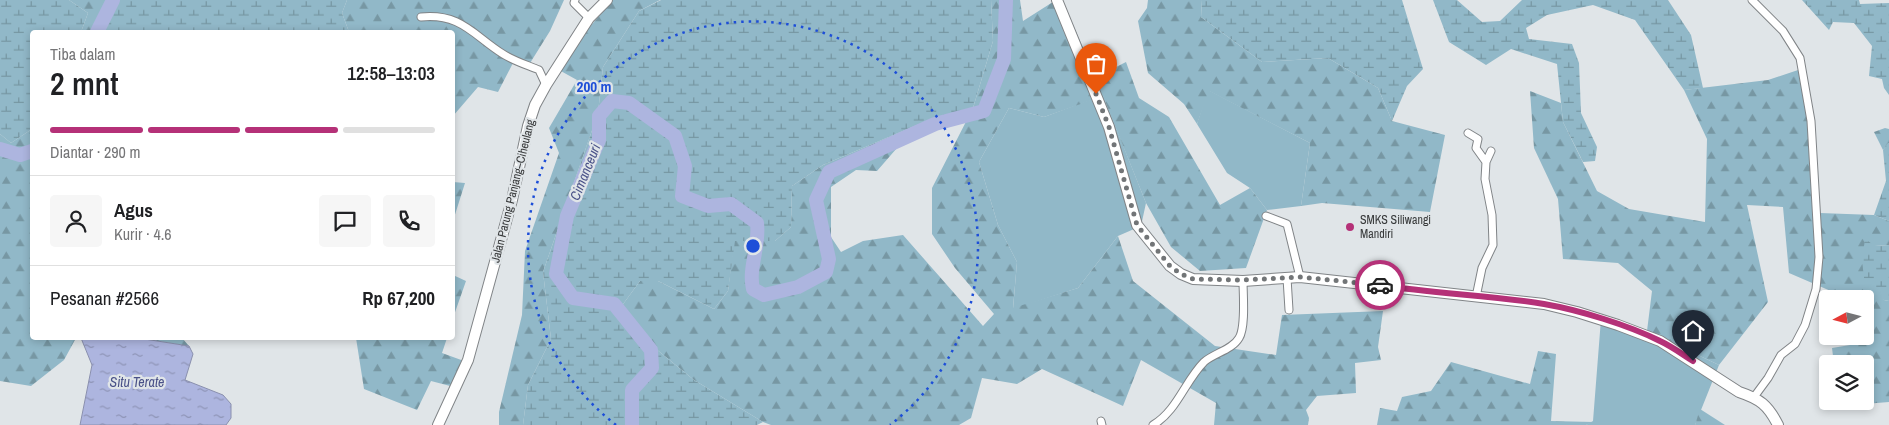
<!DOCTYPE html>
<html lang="id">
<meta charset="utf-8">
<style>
body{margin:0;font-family:"Archivo Narrow",sans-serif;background:#f6f6f6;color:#202124;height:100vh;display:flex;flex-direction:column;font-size:19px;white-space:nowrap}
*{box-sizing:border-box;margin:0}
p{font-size:16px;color:#757577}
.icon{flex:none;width:28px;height:28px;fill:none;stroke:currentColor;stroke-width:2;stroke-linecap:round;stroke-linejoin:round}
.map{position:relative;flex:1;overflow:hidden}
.sheet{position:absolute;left:30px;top:30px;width:425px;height:310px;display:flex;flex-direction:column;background:#fff;border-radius:5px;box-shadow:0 2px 8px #0003}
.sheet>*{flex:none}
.needle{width:32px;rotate:263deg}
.buttons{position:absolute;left:1819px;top:290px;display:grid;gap:10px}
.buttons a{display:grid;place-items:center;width:55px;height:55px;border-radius:5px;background:#fff;box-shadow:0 2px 8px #0003;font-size:25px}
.pin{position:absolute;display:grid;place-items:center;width:42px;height:42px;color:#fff;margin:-51px -21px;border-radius:50% 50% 50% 0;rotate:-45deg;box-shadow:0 0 5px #0007}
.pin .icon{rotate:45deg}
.courier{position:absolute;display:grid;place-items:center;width:50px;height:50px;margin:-25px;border:4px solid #b53178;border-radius:50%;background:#fff;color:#222;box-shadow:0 1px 6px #0007}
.headline em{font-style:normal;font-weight:600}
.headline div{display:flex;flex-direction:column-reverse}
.headline{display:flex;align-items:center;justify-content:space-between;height:85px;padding:0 20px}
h1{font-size:32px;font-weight:600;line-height:38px}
.bar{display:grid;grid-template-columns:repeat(4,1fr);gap:8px 5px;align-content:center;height:60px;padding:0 20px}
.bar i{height:6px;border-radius:4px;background:#e0e0e0}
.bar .current{background:#b53178}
.bar p{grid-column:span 4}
.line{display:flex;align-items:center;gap:12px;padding:0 20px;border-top:1px solid #e0e0e0}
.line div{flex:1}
.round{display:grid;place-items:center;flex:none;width:52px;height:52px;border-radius:5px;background:#f6f6f6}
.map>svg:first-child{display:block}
</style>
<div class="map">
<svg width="1889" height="425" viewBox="0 0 1889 425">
<defs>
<pattern id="forest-firs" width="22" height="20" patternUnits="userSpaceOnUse" patternTransform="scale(1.25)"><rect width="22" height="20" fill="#91b8c8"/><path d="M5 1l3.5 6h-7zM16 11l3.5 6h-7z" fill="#7797a3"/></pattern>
<pattern id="wetland-marsh" width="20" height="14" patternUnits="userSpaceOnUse" patternTransform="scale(1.25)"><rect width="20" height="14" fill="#91b8c8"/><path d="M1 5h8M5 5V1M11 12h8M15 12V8" fill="none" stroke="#7797a3"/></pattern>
<pattern id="water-ripples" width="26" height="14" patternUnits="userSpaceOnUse" patternTransform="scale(1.25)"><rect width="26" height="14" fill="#adb5df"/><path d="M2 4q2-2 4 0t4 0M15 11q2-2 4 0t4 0" fill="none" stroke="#8e94b6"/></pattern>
</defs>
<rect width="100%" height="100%" fill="#e0e5e8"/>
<!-- green -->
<path fill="#91b8c8" d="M1208,90L1310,143L1301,206L1267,210L1250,188L1227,173L1197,124Z
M1103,95L1146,203L1141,226L1118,236L1078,288L1013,309L1017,262L998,225L979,162L1009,108L1044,117Z
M1601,319L1647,331L1719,365L1695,425H1586L1593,421Z"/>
<!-- forest -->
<path fill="url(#forest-firs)" d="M69,0H112L103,23L104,32H81L88,13Z
M347,0H564L550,31L527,68L513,63L498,92L478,87L453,116L452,32H349L342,13Z
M613,0H660L639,11L603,67L598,113L543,272L551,339L528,385L523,425H499V412L522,315L525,251L559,153L549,128L577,80L559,70L574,45Z
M991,0H1020L1023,21L1056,0H1062L1096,77L1126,62L1139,98L1169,117L1220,205L1250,188L1267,210L1246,268L1200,271L1171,247L1146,203L1103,96L1044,117L1009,108L979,162L998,225L1017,262L1013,308L1078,288L1118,236L1133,281L1215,346L1276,355L1282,315L1383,311L1378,347L1381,360L1355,363L1356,393L1317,396L1306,410L1309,418L1308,425H1214L1216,403L1141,360L1123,406L1042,369L1017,384L982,378L971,418L959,425H771L763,422L694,380L645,340L621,307L640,281H658L714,309L728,291L734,241H775L791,227L792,186L823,165L917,125L877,171L856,170L831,187V237L841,252L863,241L903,235L983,326L994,314L955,268L932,234V188L973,108L993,41Z
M1148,0H1202L1201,17L1262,62L1328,58L1378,88L1392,121L1445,135L1430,212L1322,203L1301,206L1310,143L1209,91L1197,124L1184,104L1148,73L1138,21L1147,8Z
M1804,68L1820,213L1874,215L1889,221V245L1875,246L1884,300L1889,301V402L1840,406V401H1865V364H1834L1832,348L1850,345L1848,336H1865V299H1840V295L1789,273L1783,207L1747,205L1768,302L1719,365L1647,331L1652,291L1618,263L1563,259L1558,199L1534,148L1530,91L1561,103L1563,122L1597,191L1629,209L1705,222L1707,139L1684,90L1768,80Z
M1885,128L1889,129V143L1883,150L1874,132Z
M32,129V338H76L64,360L31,386L0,381V134L11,143Z
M453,182L465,183L453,221L452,182Z
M453,275L466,281L453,318Z
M138,338H182L189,346Z
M356,338H447L442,353L464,361L454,387L431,381L417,410L364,389Z
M1538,351L1556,354L1551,421L1593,422L1586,425H1377L1380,408L1397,411L1402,397L1431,391L1451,362L1530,384Z
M1700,409L1725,425H1695Z"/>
<!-- wetland -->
<path fill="url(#wetland-marsh)" d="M0,0H69L88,13L81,32H32V129L11,143L0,134Z
M112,0H347L342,13L349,32H104L103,23Z
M661,0H991L993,41L973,108L917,125L823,165L792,186L791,227L775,241H735L728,291L714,309L658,281H640L621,307L645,340L694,380L763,422L757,425H523L528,385L551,339L543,272L598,113L603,67L639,11Z
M1202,0H1402L1423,69L1407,86L1392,121L1378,88L1328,58L1262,62L1201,17Z
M1433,0H1457L1482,22L1500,21L1522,0H1668L1691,35L1703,88L1684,90L1635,20L1593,5L1547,15L1526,28L1529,39L1572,44L1579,63L1581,113L1597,147L1595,161L1583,162L1563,122L1557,64L1511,49L1486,65L1449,42Z
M1802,0H1859L1860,4L1889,3V95L1884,88L1882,79L1869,76L1872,46L1854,23L1833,22L1829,30Z
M1888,143H1889V221L1874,215L1886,181L1883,150Z
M1865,239L1875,246L1889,245V301L1884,300L1864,278L1862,260Z"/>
<!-- water -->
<path fill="url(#water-ripples)" stroke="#8a90ae" d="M81,338H138L189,346L193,354L185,380L223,395L231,404V418L226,425H80L92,365Z"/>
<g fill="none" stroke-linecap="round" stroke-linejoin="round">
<!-- river -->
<path stroke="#adb5df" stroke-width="14" d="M97,32L113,0
M0,149L20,155L32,151
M632,425V390L652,368L651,350L614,304L573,298L556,274L567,216L599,140V116L612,101L629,103L675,136L685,166L682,196L708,206L731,204L757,223C760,247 748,267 753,289L764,295L798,287L826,272L829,259L816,200L829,172L935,124L984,111L1004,59L1006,0"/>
<!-- street casing -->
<g stroke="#808487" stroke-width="9">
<path id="street" d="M575,0L574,3L589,18
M1752,0L1783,31L1800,58L1811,121L1819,257L1816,289L1805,325L1795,344L1781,355L1768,378L1754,397
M421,17C461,13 473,35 503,54C514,61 527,65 539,70L546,85
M1468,133L1478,139L1476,148L1486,162L1485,179L1492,215L1493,245L1482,268L1476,297
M1486,162L1491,151
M1266,216L1287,224L1300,277
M1287,278L1289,310
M1101,421L1102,425
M1153,425C1177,411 1185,381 1204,362C1214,353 1232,350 1239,338C1246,327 1243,294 1243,281"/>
</g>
<!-- secondary casing -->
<g stroke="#808487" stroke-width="12">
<path id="secondary" d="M438,425L468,360L512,200L528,126L535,105L546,85L589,18L607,0"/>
</g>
<!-- primary casing -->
<g stroke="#808487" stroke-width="12">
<path id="primary" d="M1057,0L1109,127L1137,225L1170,266L1181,274L1193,279L1243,281L1300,277L1544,304L1577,312L1618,325L1660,341L1739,392C1760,399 1768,405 1778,425"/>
</g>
<!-- street -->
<use href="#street" stroke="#fff" stroke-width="7"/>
<!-- secondary -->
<use href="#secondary" stroke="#fff" stroke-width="10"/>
<!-- primary -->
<use href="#primary" stroke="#fff" stroke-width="10"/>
</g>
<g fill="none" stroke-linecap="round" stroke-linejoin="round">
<!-- done -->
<path stroke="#727577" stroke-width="5" stroke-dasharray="0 9" d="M1096,94L1109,127L1137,225L1170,266L1181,274L1193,279L1243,280L1300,277L1380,285"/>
<!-- route -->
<path stroke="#b53178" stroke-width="6" d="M1380,285C1435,294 1490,295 1544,304C1579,310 1628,325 1660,341C1671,346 1682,354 1693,361"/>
</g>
<!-- distance rings -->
<path fill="none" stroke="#1d4ed8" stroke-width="2.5" stroke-dasharray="2.5 5" d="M616 425A225 225 0 1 1 890 425"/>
<!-- markers -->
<circle fill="#b53178" stroke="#e0e5e8" stroke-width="2" cx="1350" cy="227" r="5"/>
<g text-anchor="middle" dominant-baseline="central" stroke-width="4.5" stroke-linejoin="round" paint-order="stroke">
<!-- street labels -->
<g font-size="12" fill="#37393a" stroke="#e0e5e8">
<text transform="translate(513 191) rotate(-76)">Jalan Parung Panjang–Ciheulang</text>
</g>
<!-- poi labels -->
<g font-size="12" fill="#37393a" stroke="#e0e5e8" text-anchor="start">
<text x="1360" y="220">SMKS Siliwangi<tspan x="1360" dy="14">Mandiri</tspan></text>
</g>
<!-- water labels -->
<g font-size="14" font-style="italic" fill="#495188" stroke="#e0e5e8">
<text transform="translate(585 172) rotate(-68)">Cimanceuri</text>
<text x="137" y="382">Situ Terate</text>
</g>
</g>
<circle cx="753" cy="246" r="8" fill="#1d4ed8" stroke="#e0e5e8" stroke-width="2.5"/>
<g font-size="15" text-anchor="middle" font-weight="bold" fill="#1d4ed8" stroke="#e0e5e8" stroke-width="4.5" stroke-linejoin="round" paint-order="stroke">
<text x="594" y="92">200 m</text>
</g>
</svg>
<div class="buttons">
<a><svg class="needle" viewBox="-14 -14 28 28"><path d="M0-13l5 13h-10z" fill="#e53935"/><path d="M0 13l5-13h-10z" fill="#757577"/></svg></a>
<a><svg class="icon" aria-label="layers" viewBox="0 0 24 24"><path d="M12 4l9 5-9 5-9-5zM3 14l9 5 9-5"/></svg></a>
</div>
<div class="pin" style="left:1096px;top:94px;background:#ea580c"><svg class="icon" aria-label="bag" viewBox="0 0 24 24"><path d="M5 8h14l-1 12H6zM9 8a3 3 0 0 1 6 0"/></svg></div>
<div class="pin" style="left:1693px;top:361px;background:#1f2937"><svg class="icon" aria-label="home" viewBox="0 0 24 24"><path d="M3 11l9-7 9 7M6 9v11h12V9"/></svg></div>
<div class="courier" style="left:1380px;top:285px"><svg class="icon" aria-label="car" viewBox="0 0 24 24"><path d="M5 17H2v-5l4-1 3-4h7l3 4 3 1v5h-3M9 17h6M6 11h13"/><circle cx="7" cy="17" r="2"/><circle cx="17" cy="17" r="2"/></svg></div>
<section class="sheet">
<div class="headline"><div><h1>2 mnt</h1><p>Tiba dalam</p></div><em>12:58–13:03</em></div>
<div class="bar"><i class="current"></i><i class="current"></i><i class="current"></i><i></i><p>Diantar · 290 m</p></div>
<div class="line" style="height:90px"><a class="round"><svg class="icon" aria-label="person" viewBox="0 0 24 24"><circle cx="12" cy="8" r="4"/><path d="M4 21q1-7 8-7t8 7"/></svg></a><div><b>Agus</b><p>Kurir · 4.6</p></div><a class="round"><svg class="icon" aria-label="chat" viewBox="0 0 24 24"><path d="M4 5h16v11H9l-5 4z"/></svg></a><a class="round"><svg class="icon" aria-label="phone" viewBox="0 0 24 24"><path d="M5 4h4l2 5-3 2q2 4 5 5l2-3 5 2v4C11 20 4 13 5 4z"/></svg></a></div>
<div class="line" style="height:65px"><div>Pesanan #2566</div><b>Rp 67,200</b></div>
</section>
</div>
